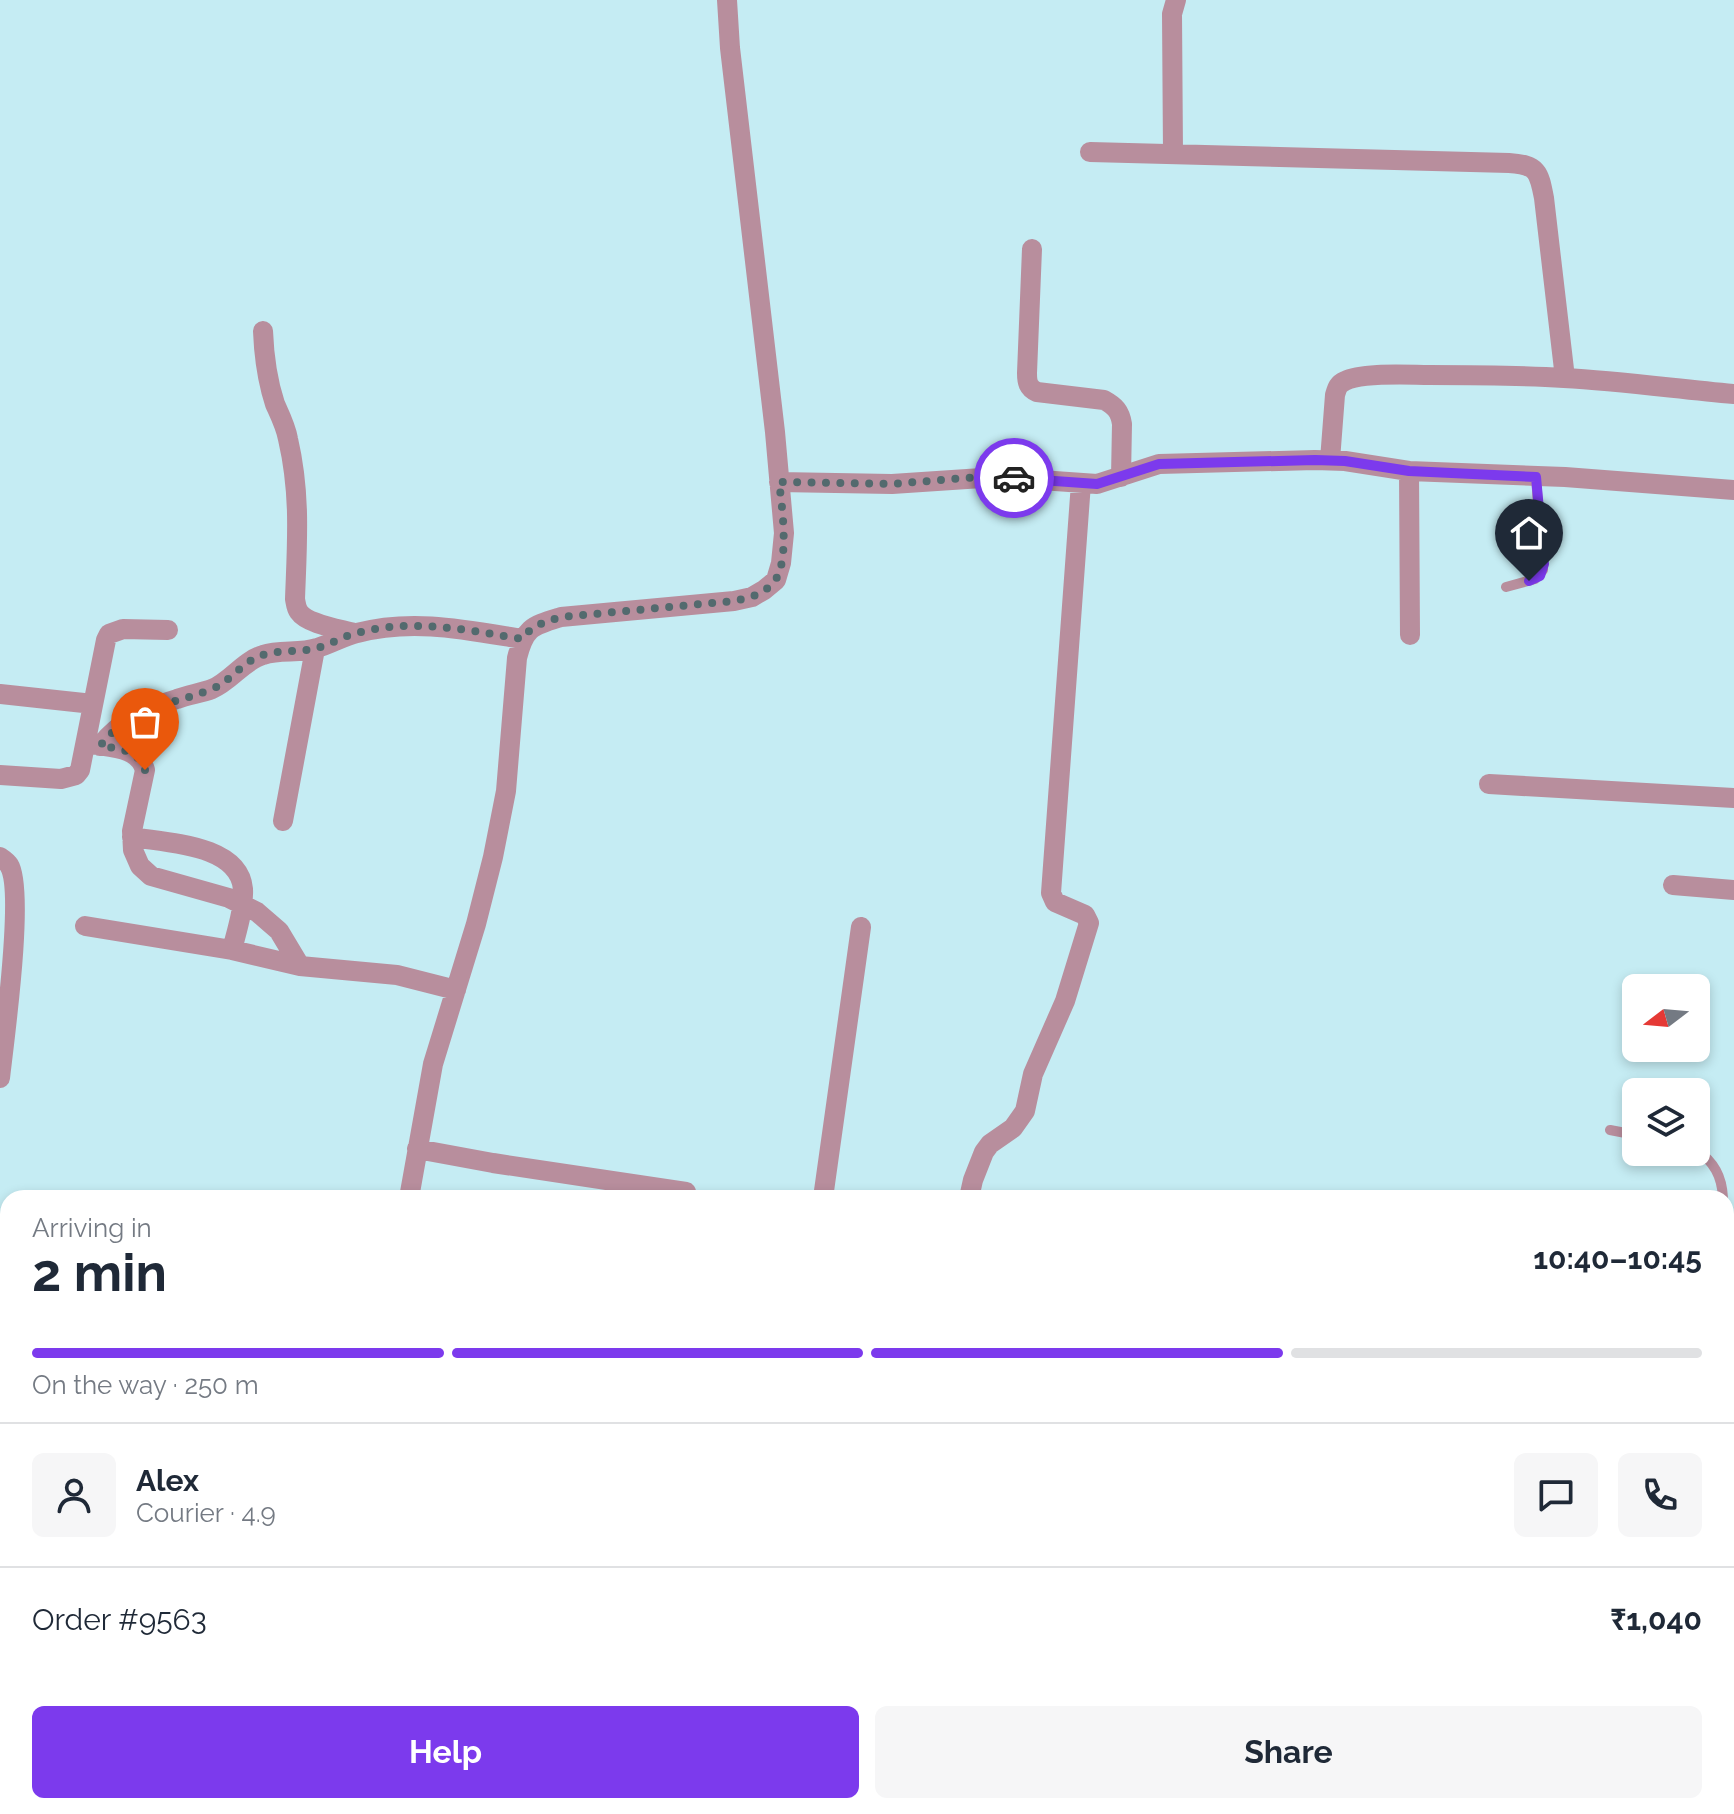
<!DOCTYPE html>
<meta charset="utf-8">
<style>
body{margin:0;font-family:Raleway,sans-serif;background:#f6f6f7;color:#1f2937;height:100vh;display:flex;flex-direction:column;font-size:30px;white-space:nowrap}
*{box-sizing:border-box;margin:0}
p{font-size:26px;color:#747a83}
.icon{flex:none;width:44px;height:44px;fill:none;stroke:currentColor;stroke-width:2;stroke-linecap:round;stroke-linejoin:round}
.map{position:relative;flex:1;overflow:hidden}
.panel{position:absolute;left:0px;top:1190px;width:1734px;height:624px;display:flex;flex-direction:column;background:#fff;border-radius:24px 24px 0 0;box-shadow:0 4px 12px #0003}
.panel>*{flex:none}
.needle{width:52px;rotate:254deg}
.controls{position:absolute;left:1622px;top:974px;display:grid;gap:16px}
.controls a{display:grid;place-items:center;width:88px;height:88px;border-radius:12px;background:#fff;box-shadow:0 4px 12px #0003;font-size:40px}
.pin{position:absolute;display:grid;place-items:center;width:68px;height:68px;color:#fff;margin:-82px -34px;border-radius:50% 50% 50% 0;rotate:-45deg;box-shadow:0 0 8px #0007}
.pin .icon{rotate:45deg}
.courier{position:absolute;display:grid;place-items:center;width:80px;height:80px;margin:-40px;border:6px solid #7c3aed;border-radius:50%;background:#fff;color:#222;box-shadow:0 2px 10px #0007}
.headline em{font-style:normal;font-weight:700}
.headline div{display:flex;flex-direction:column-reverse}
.headline{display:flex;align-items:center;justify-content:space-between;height:136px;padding:0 32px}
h1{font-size:52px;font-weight:700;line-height:60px}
.bar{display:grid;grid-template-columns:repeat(4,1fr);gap:12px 8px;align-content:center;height:96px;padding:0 32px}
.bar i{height:10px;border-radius:6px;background:#e0e1e3}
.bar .selected{background:#7c3aed}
.bar p{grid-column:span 4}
.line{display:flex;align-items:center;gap:20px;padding:0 32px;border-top:2px solid #e0e1e3}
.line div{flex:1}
.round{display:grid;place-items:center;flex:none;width:84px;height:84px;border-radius:12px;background:#f6f6f7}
.button{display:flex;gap:16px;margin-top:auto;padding:16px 32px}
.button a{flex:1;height:92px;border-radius:12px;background:#7c3aed;color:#fff;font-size:32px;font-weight:700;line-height:92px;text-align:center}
.button a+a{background:#f6f6f7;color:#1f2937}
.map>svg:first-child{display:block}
</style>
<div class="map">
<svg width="1734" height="1814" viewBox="0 0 1734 1814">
<rect width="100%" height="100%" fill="#c5ecf3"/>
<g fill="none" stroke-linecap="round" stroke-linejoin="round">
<!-- service -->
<path stroke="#b88e9d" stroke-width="10" d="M1506,587L1535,579L1543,570L1536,477
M1610,1130L1636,1135
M1696,1149C1714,1162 1722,1176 1723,1198
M1726,1258L1734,1280"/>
<!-- minor -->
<path stroke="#b88e9d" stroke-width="20" d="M1090,152L1509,163C1538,165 1539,172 1544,198L1565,378
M1173,154L1172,14L1176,0
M1032,249L1027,373C1027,382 1028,388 1037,392L1104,400C1115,406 1120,411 1122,424L1121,477
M263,331C264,356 267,380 275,404C280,415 286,427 288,439C301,495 297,543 295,599C296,604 296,608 299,612C307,624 340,629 354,633
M1330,460L1335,395C1337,388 1338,384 1345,381C1362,372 1409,375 1429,375C1474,375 1519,375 1564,378C1621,381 1677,389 1734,394
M1409,471L1410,635
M779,482L892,484L997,477L1097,484L1159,464L1315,460L1345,461L1409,471L1565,477L1734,490
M0,694L93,704
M86,743C107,748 138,745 145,770L132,831L133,850L140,866L151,876L229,898L257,912L279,931L300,966
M100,746C120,721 146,708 177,699C188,695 201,693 212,689C231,681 243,661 263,655C280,649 300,654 317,648C331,644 344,636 357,633C413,618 467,630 522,639
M0,775L61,779L76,775L80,770L106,640L109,634L123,629L168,630
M1489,784L1734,798
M283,821L315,649
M132,837C166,843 239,844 243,889C244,909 237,930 232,950
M0,857C3,859 8,863 9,865C25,890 4,1042 0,1078
M1673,885L1734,890
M85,926L232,950L300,966L397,975L456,990
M417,1149L493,1163L686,1192
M409,1198L433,1064L476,924L493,857L506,791L517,658C525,627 532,626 561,617L734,601L752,597L764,590L776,580L781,563L784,533L775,432L730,48L727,0
M823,1198L861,927
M969,1198L973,1180L984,1152L990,1144L1013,1128L1025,1111L1033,1074L1065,1001L1089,923L1085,915L1055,902L1051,893L1081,483
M0,1471L8,1473
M1726,1510L1734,1508
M0,1644L8,1672
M70,1806L78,1814
M535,1806L542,1814
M659,1814L661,1806"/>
<!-- trunk -->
<path stroke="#843658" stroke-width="22" d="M1726,1294L1734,1288
M974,1814L986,1806"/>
</g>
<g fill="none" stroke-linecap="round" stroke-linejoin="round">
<!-- done -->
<path stroke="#536a6e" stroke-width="8" stroke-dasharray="0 14.4" d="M145,770C138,749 119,749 100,746C134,704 167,707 212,689C231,681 243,661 263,655C280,649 300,653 317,648C331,644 344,636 357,633C413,618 466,630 522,639C532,625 545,622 561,617L734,601C749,598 764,594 774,582C790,562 782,506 779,482L892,484L978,477L1014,478"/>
<!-- route -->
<path stroke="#7c3aed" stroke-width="10" d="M1014,478L1097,484L1159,464L1315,460L1345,461L1409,471L1536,477L1544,564L1540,576L1529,581"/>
</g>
</svg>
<div class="controls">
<a><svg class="needle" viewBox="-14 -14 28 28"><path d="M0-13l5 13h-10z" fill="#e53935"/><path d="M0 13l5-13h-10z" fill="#747a83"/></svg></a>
<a><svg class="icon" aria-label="layers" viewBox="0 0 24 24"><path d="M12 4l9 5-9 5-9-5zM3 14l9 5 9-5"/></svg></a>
</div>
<div class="pin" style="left:145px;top:770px;background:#ea580c"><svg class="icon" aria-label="bag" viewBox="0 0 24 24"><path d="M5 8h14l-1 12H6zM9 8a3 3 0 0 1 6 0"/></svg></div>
<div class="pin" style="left:1529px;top:581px;background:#1f2937"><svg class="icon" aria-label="home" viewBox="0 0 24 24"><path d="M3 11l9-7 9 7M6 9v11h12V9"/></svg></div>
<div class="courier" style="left:1014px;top:478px"><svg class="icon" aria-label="car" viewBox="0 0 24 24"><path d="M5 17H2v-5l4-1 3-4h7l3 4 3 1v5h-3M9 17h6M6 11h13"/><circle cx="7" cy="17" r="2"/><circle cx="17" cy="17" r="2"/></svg></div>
<section class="panel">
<div class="headline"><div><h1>2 min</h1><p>Arriving in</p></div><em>10:40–10:45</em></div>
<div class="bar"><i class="selected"></i><i class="selected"></i><i class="selected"></i><i></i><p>On the way · 250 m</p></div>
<div class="line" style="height:144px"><a class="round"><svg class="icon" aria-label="person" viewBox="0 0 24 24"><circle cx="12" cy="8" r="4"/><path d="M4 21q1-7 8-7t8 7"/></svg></a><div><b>Alex</b><p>Courier · 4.9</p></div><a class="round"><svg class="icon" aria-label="chat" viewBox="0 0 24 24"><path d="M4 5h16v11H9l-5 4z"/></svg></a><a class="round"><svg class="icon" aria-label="phone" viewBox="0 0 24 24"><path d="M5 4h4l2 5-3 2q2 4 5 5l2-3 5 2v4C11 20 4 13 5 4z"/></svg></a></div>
<div class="line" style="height:104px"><div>Order #9563</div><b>₹1,040</b></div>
<div class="button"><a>Help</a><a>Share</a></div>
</section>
</div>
